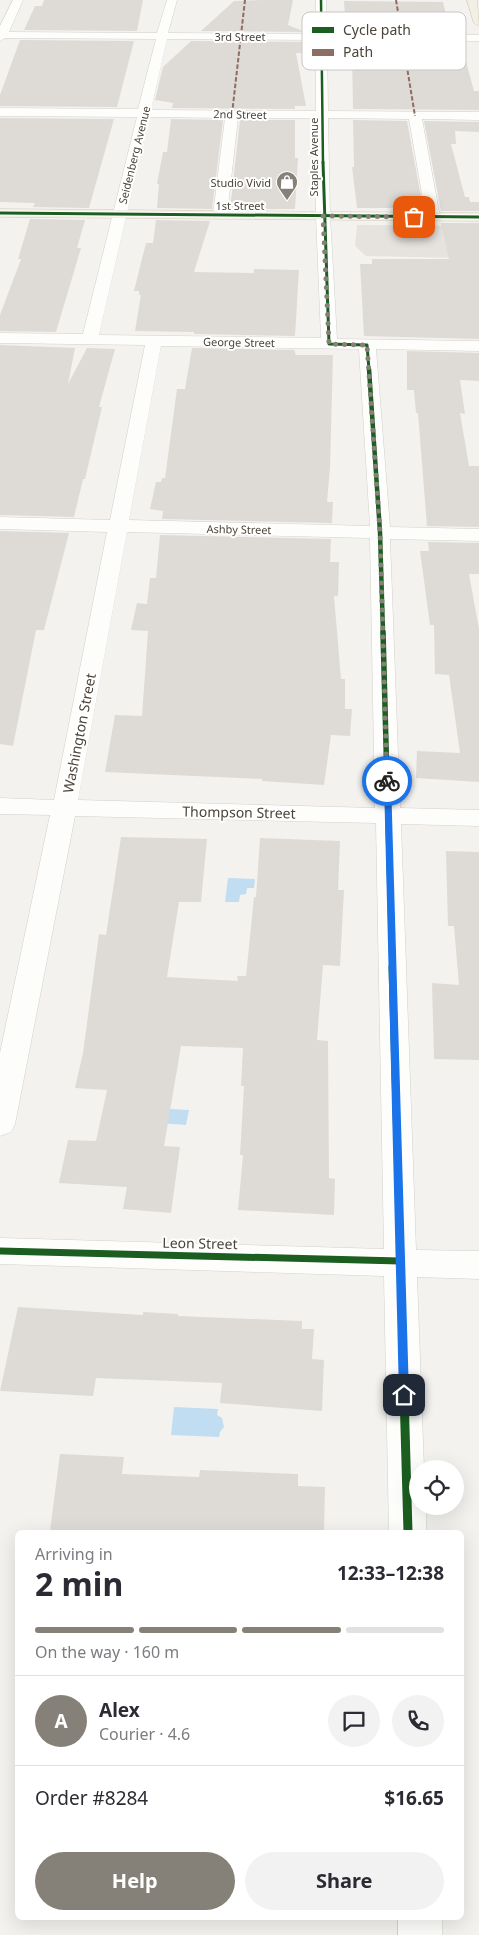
<!DOCTYPE html>
<meta charset="utf-8">
<style>
body{margin:0;font-family:"Noto Sans",sans-serif;background:#f2f2f3;color:#2b2b33;height:100vh;display:flex;flex-direction:column;font-size:19px;white-space:nowrap}
*{box-sizing:border-box;margin:0}
p{font-size:16px;color:#7c7c81}
.icon{flex:none;width:28px;height:28px;fill:none;stroke:currentColor;stroke-width:2;stroke-linecap:round;stroke-linejoin:round}
.map{position:relative;flex:1;overflow:hidden}
.panel{position:absolute;left:15px;top:1530px;width:449px;height:390px;display:flex;flex-direction:column;background:#fff;border-radius:8px;box-shadow:0 5px 20px #0002}
.panel>*{flex:none}
.controls{position:absolute;left:409px;top:1460px;display:grid;gap:10px}
.controls a{display:grid;place-items:center;width:55px;height:55px;border-radius:50%;background:#fff;box-shadow:0 5px 20px #0002;font-size:25px}
.pin{position:absolute;display:grid;place-items:center;width:42px;height:42px;color:#fff;margin:-21px;border-radius:10px;box-shadow:0 2px 8px #0006}
.courier{position:absolute;display:grid;place-items:center;width:50px;height:50px;margin:-25px;border:4px solid #1a73e8;border-radius:50%;background:#fff;color:#222;box-shadow:0 1px 6px #0007}
.head em{font-style:normal;font-weight:700}
.head div{display:flex;flex-direction:column-reverse}
.head{display:flex;align-items:center;justify-content:space-between;height:85px;padding:0 20px}
h1{font-size:32px;font-weight:700;line-height:38px}
.bar{display:grid;grid-template-columns:repeat(4,1fr);gap:8px 5px;align-content:center;height:60px;padding:0 20px}
.bar i{height:6px;border-radius:4px;background:#e1e1e2}
.bar .on{background:#868178}
.bar p{grid-column:span 4}
.line{display:flex;align-items:center;gap:12px;padding:0 20px;border-top:1px solid #e1e1e2}
.line div{flex:1}
.round{display:grid;place-items:center;flex:none;width:52px;height:52px;border-radius:26px;background:#f2f2f3}
.primary-button{display:flex;gap:10px;margin-top:auto;padding:10px 20px}
.primary-button a{flex:1;height:58px;border-radius:30px;background:#868178;color:#fff;font-size:20px;font-weight:700;line-height:58px;text-align:center}
.primary-button a+a{background:#f2f2f3;color:#2b2b33}
.map>svg:first-child{display:block}
</style>
<div class="map">
<svg width="479" height="1935" viewBox="0 0 479 1935">
<rect width="100%" height="100%" fill="#f4f2ee"/>
<!-- parking -->
<path fill="#e6e3df" d="M357,225L479,226L459,258L366,256L355,246Z"/>
<!-- water -->
<path fill="#c0ddf1" d="M228,878L255,879L254,888H247L246,894L240,895L239,902H225Z
M135,1107L189,1110L186,1125L132,1121Z
M174,1407L218,1409L217,1415L222,1418L224,1427L220,1432L219,1437L171,1435Z"/>
<!-- building -->
<path fill="#dedbd6" d="M44,0H143L137,31L24,30L35,6H42Z
M263,0H293L288,25L305,32L201,31L234,1Z
M344,1L443,2L449,28H447L459,33L346,32Z
M20,40L134,41L117,107L0,106V95Z
M191,41L314,42V53H296L306,106H295V109L172,108L173,103L155,100L163,67Z
M329,42L347,50V42L461,43L474,91H479V110L353,109L352,53H329Z
M0,118L114,119L89,208L33,207L35,203L0,202Z
M171,119L223,120L212,209L157,208L159,184H157L163,152H167Z
M240,120H295V158H298L295,209H230Z
M353,120L407,121L423,208H357L352,167H354Z
M424,121L479,122V132L455,131L456,144H451L465,197H469L470,202H479V211H441Z
M30,219L85,220L77,248H81L56,332L0,331V315L21,259H18Z
M156,220L210,221L194,272L254,273V269L299,270L295,336L194,334V332L135,331L141,295H139V291H134L146,243H153Z
M441,223H479V339L364,336L360,264H372V259H449Z
M0,345L75,348L68,384L87,348L115,349L99,407H102L85,479H83L74,517L0,515Z
M192,348L294,350L296,355H333L330,468L327,502H333L332,523L162,519L163,511L150,509L156,482H161L162,478H165L177,389H185Z
M407,351L479,353V381L460,380L465,414L460,413L469,466H479V527L427,526L418,413H416L414,390H407Z
M0,531L69,533L44,630H36L13,746L0,744Z
M160,535L331,539L330,562H339L338,596H334L341,679H345V709H352L350,736L331,735L324,785L262,781V779L105,772L115,715L142,716L148,631L131,630L137,603L147,604L150,578H156Z
M428,542L479,543V574H469L479,629V782L416,778L417,751L460,753L449,675L435,674L434,625H430L420,551H429Z
M121,837L207,839L201,902H179L167,977L238,981L237,976H246L254,897H256L260,838L340,841L338,890H344L340,966L323,965L317,1040L328,1041L329,1178L335,1179L334,1215L238,1210L243,1155H240L244,1086H241L243,1048L181,1046L164,1146L180,1147L171,1213L123,1209L127,1187L59,1183L68,1140L96,1141L107,1090L75,1088L83,1053L99,934L106,935Z
M446,851L479,852V1060L434,1059L432,983L459,985L454,926H448Z
M18,1307L143,1315V1312L178,1314V1316L302,1321V1329H314L312,1359L324,1360L322,1411L220,1403L222,1383L96,1378L93,1396L0,1391Z
M60,1454L124,1457L122,1474L199,1477L200,1470L298,1474V1486L325,1487L324,1532L50,1531Z"/>
<g fill="none" stroke-linecap="round" stroke-linejoin="round">
<!-- minor casing -->
<g stroke="#d2d0cb" stroke-width="1">
<path id="minor" d="M13,0H23L9,32L157,33L167,0H177L168,33L316,34V0H326L327,34L479,35V41L327,40L328,111L479,112V120L422,119L440,217L438,220H428L426,217L409,119L328,118L330,216L337,339L479,341V351L376,349L390,527L479,529V541L390,539L400,808L479,810V826L401,824L416,1250L479,1251V1279L417,1277L424,1469H418V1506H426V1532H389L384,1276L0,1264V1238L384,1249L376,823L75,816L15,1124L11,1132L0,1136V1053L50,815L0,814V798L54,800L107,532L0,529V517L110,520L145,345L0,343V333L83,334L137,117L0,116V108L138,109L156,39L5,38L0,41V26ZM167,39L316,40V111L151,110ZM149,117L225,118L213,215L215,218H225L227,215L238,118H316V216L321,338L99,335ZM161,346L359,349L370,526L129,520ZM127,532L370,538L375,808L78,800Z
M398,1918H442V1935H398Z"/>
</g>
<!-- major casing -->
<g stroke="#d6cebb" stroke-width="1">
<path id="major" d="M467,0H477L479,26L474,23Z
M0,209L479,213V221L0,217Z"/>
</g>
<!-- minor -->
<use href="#minor" fill="#fdfdfc" fill-rule="evenodd"/>
<!-- major -->
<use href="#major" fill="#f2efe6" fill-rule="evenodd"/>
<!-- quiet -->
<path stroke="#8d6e63" stroke-width="2" stroke-dasharray="4.5 2" stroke-linecap="butt" d="M396,0L415,116
M232,114L245,0"/>
<!-- cycleway-far5 casing -->
<g stroke="#fff" stroke-width="4">
<path id="cycleway-far5" d="M321,0L323,163"/>
</g>
<!-- cycleway-far4 casing -->
<g stroke="#fff" stroke-width="5">
<path id="cycleway-far4" d="M323,162L329,344L367,345L369,370
M0,213L479,217"/>
</g>
<!-- cycleway-far3 casing -->
<g stroke="#fff" stroke-width="6">
<path id="cycleway-far3" d="M369,369L380,532L383,633"/>
</g>
<!-- cycleway-far2 casing -->
<g stroke="#fff" stroke-width="8">
<path id="cycleway-far2" d="M383,632L392,968"/>
</g>
<!-- cycleway-far1 casing -->
<g stroke="#fff" stroke-width="10">
<path id="cycleway-far1" d="M392,967L404,1394
M0,1251L400,1261"/>
</g>
<!-- cycleway casing -->
<g stroke="#fff" stroke-width="12">
<path id="cycleway" d="M404,1393L408,1532"/>
</g>
<!-- cycleway-far5 -->
<use href="#cycleway-far5" stroke="#1b5e20" stroke-width="2.5"/>
<!-- cycleway-far4 -->
<use href="#cycleway-far4" stroke="#1b5e20" stroke-width="3"/>
<!-- cycleway-far3 -->
<use href="#cycleway-far3" stroke="#1b5e20" stroke-width="4.5"/>
<!-- cycleway-far2 -->
<use href="#cycleway-far2" stroke="#1b5e20" stroke-width="5.5"/>
<!-- cycleway-far1 -->
<use href="#cycleway-far1" stroke="#1b5e20" stroke-width="7"/>
<!-- cycleway -->
<use href="#cycleway" stroke="#1b5e20" stroke-width="9"/>
</g>
<!-- route -->
<path fill="#1a73e8" d="M387,779L391,781L409,1395L404,1400L399,1395L384,781Z"/>
<g fill="none" stroke-linecap="round" stroke-linejoin="round">
<!-- done -->
<path stroke="#868178" stroke-width="5" stroke-dasharray="0 9" d="M387,781L380,532L367,345L329,344L323,216L414,217"/>
</g>
<!-- icons -->
<defs>
<g id="shop-pin" transform="scale(1.125)"><path d="M0 17L-7.5 6A9.5 9.5 0 1 1 7.5 6Z" fill="#868178" stroke="#fff"/><path d="M-5-2.5h2.3a2.7 3.5 0 0 1 5.4 0H5L5.5 6h-11ZM-1.5-2.5h3a1.5 2.3 0 0 0-3 0Z" fill="#fff"/></g>
</defs>
<g fill-rule="evenodd">
<use href="#shop-pin" x="287" y="182"/>
</g>
<g text-anchor="middle" dominant-baseline="central" stroke-width="4" stroke-linejoin="round" paint-order="stroke">
<!-- far-street labels -->
<g font-size="11" fill="#4b4439" stroke="#fff">
<text x="240" y="36">3rd Street</text>
<text transform="translate(240 114) rotate(1)">2nd Street</text>
<text transform="translate(134 155) rotate(-76)">Seidenberg Avenue</text>
<text transform="translate(313 157) rotate(-90)">Staples Avenue</text>
<text x="240" y="205">1st Street</text>
<text transform="translate(239 342) rotate(1)">George Street</text>
<text transform="translate(239 529) rotate(1)">Ashby Street</text>
</g>
<!-- far-poi labels -->
<g font-size="11" fill="#4b4439" stroke="#fff" text-anchor="end">
<text x="271" y="182">Studio Vivid</text>
</g>
<!-- street labels -->
<g font-size="14" fill="#4b4439" stroke="#fff">
<text transform="translate(79 733) rotate(-79)">Washington Street</text>
<text transform="translate(239 812) rotate(1)">Thompson Street</text>
<text transform="translate(200 1243) rotate(1)">Leon Street</text>
</g>
</g>
<!-- legend -->
<rect x="302" y="12" width="164" height="58" rx="8" fill="#fff" stroke="#c9c7c4" stroke-width="1"/>
<rect x="312" y="27" width="22" height="6" fill="#1b5e20"/>
<rect x="312" y="49" width="22" height="7" fill="#8d6e63"/>
<g font-size="14" fill="#4b4439">
<text x="343" y="35">Cycle path</text>
<text x="343" y="57">Path</text>
</g>
</svg>
<div class="controls">
<a><svg class="icon" aria-label="locate" viewBox="0 0 24 24"><circle cx="12" cy="12" r="6"/><path d="M12 2v4M12 18v4M2 12h4M18 12h4"/></svg></a>
</div>
<div class="pin" style="left:414px;top:217px;background:#ea580c"><svg class="icon" aria-label="bag" viewBox="0 0 24 24"><path d="M5 8h14l-1 12H6zM9 8a3 3 0 0 1 6 0"/></svg></div>
<div class="pin" style="left:404px;top:1395px;background:#1f2937"><svg class="icon" aria-label="home" viewBox="0 0 24 24"><path d="M3 11l9-7 9 7M6 9v11h12V9"/></svg></div>
<div class="courier" style="left:387px;top:781px"><svg class="icon" aria-label="bike" viewBox="0 0 24 24"><circle cx="6" cy="16" r="4"/><circle cx="18" cy="16" r="4"/><path d="M6 16l4-8h5l3 8M10 8l3 8H6M13 5h3"/></svg></div>
<section class="panel">
<div class="head"><div><h1>2 min</h1><p>Arriving in</p></div><em>12:33–12:38</em></div>
<div class="bar"><i class="on"></i><i class="on"></i><i class="on"></i><i></i><p>On the way · 160 m</p></div>
<div class="line" style="height:90px"><b class="round" style="background:#868178;color:#fff">A</b><div><b>Alex</b><p>Courier · 4.6</p></div><a class="round"><svg class="icon" aria-label="chat" viewBox="0 0 24 24"><path d="M4 5h16v11H9l-5 4z"/></svg></a><a class="round"><svg class="icon" aria-label="phone" viewBox="0 0 24 24"><path d="M5 4h4l2 5-3 2q2 4 5 5l2-3 5 2v4C11 20 4 13 5 4z"/></svg></a></div>
<div class="line" style="height:65px"><div>Order #8284</div><b>$16.65</b></div>
<div class="primary-button"><a>Help</a><a>Share</a></div>
</section>
</div>
